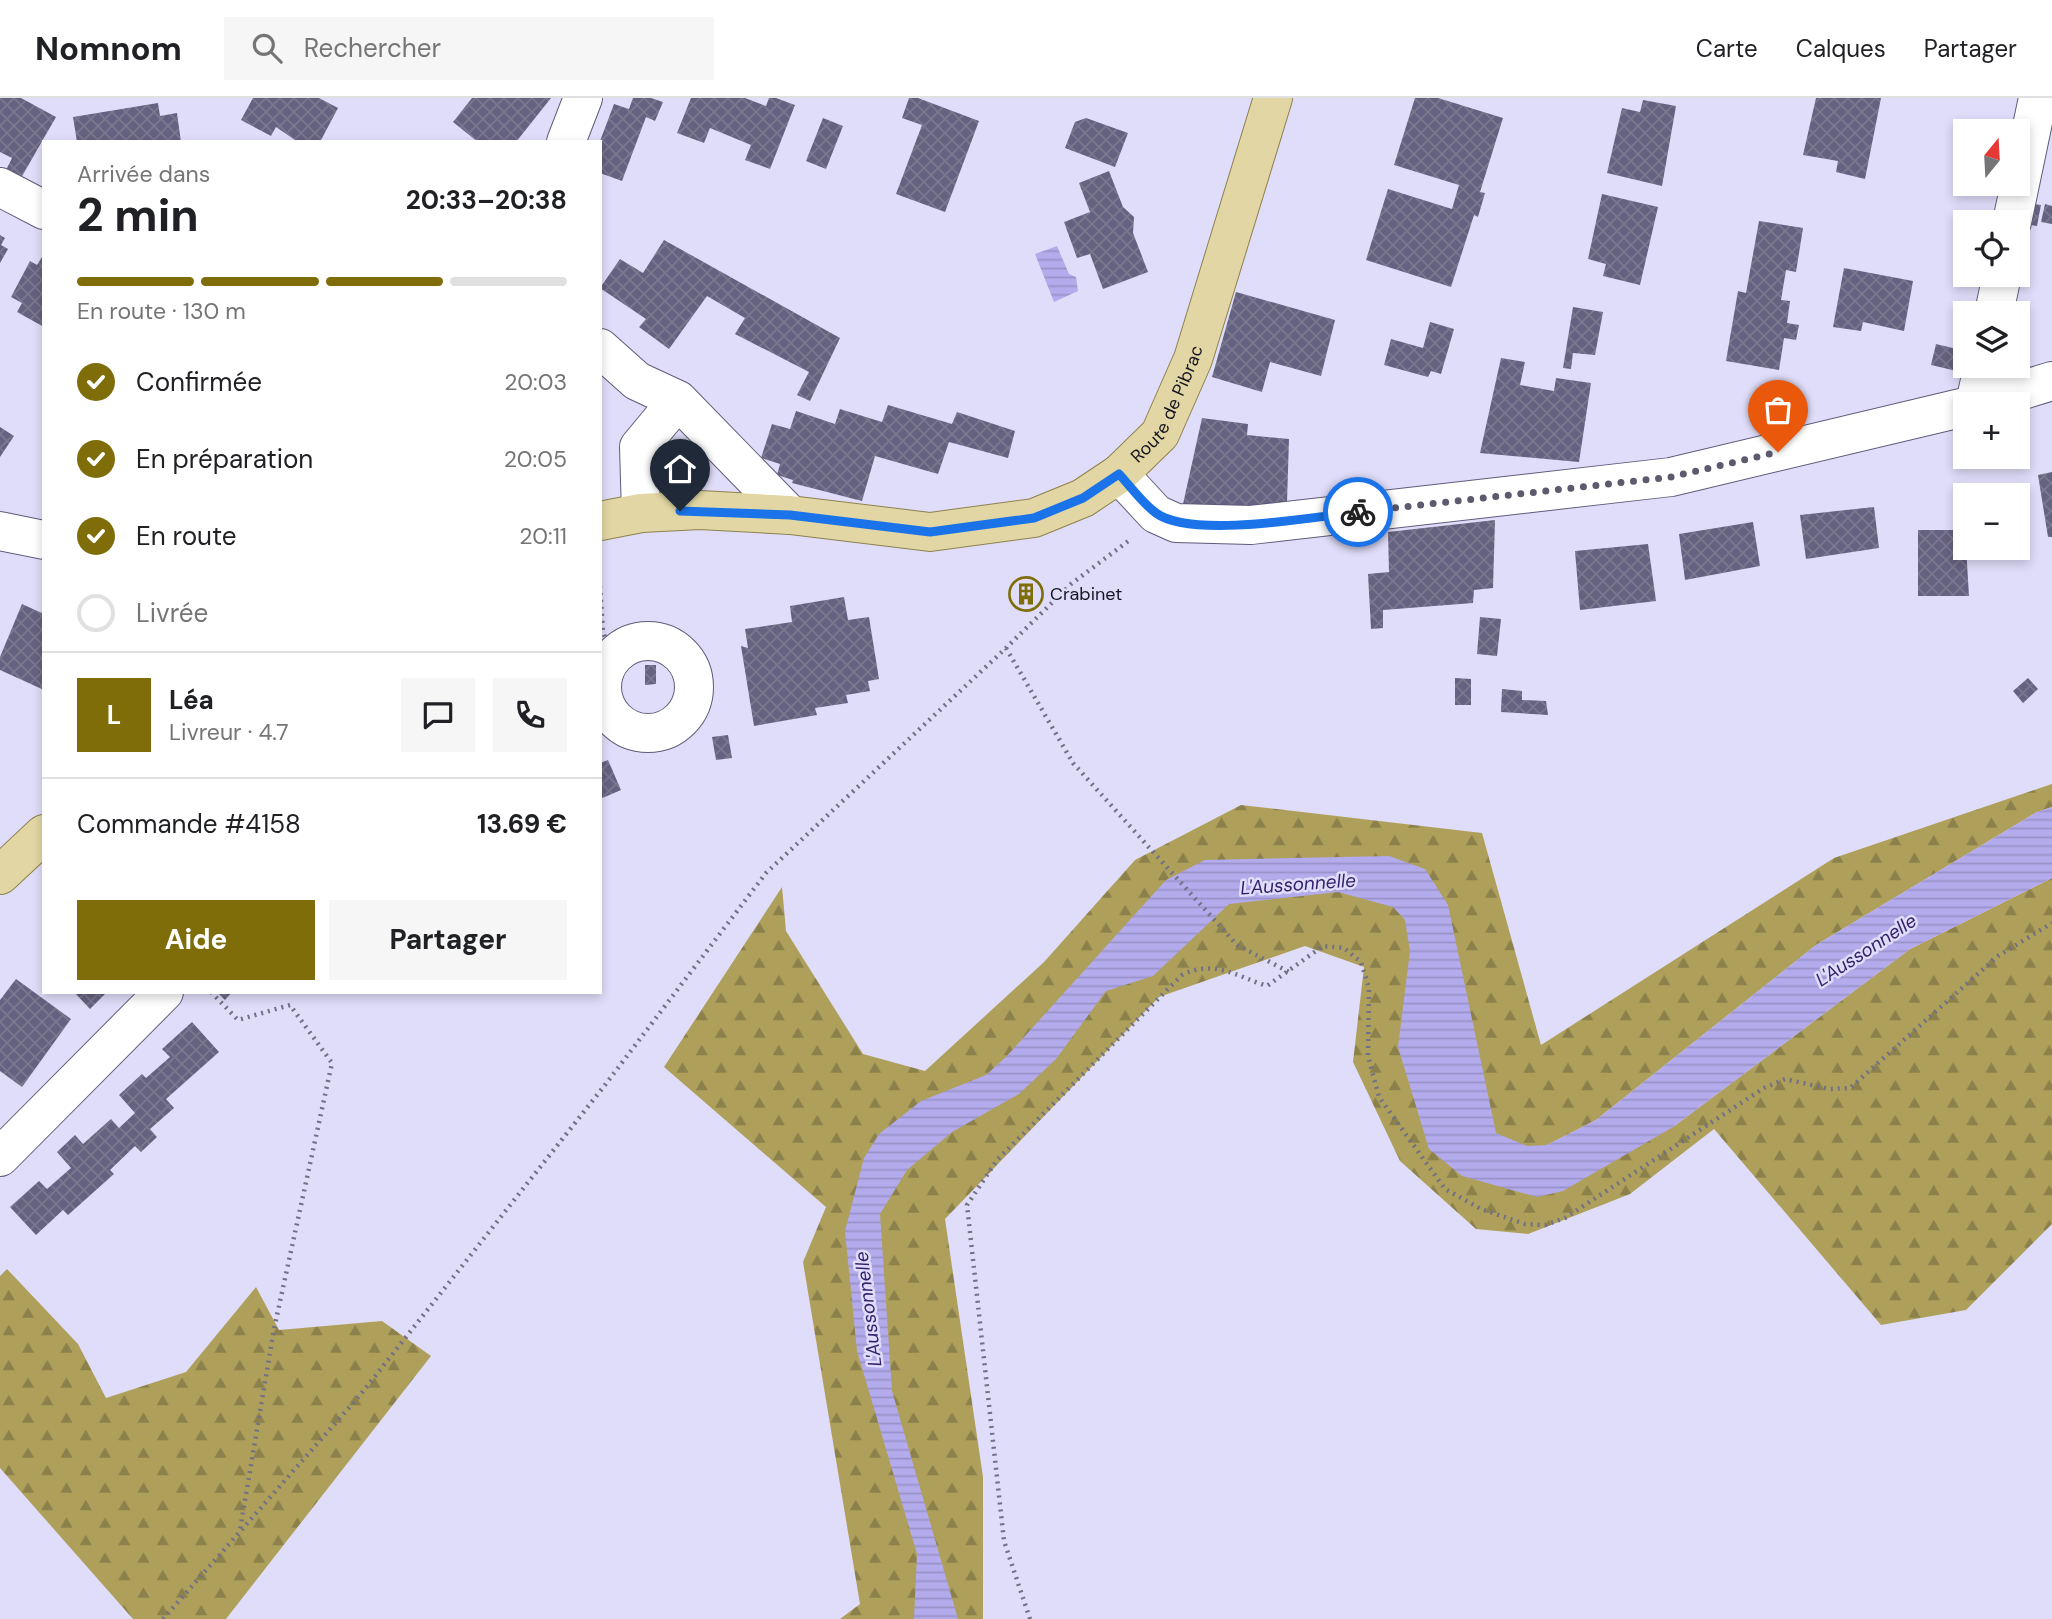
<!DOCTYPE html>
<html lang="fr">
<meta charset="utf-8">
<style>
body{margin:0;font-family:"DM Sans",sans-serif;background:#f6f6f6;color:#202124;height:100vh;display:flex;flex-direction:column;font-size:26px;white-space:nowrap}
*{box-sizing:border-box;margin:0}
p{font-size:23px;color:#757577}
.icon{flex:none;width:38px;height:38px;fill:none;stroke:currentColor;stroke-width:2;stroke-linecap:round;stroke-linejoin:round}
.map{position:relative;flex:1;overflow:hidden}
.panel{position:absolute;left:42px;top:42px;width:560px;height:854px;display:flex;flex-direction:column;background:#fff;border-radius:0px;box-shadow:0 4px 10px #0003}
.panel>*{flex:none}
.needle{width:46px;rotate:18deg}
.controls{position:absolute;left:1953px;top:21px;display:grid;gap:14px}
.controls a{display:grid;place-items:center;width:77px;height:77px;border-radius:0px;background:#fff;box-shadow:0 4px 10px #0003;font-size:35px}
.pin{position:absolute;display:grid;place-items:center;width:60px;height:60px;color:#fff;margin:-72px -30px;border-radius:50% 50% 50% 0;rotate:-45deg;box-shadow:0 0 7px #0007}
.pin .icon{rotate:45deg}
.courier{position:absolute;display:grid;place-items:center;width:70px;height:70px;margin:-35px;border:5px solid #1a73e8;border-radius:50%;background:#fff;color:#222;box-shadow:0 2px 9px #0007}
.headline em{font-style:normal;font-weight:700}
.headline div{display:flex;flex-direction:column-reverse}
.headline{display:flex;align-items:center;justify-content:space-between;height:119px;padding:0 35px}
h1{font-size:46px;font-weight:700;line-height:52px}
.bar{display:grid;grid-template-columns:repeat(4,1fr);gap:10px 7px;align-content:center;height:84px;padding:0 35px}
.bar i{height:9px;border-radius:5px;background:#e0e0e0}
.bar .on{background:#7e6d09}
.bar p{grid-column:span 4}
.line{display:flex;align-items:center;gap:18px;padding:0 35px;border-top:2px solid #e0e0e0}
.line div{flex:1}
.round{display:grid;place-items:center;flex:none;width:74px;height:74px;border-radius:0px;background:#f6f6f6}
ol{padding:0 35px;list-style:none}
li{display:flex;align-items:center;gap:21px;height:77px}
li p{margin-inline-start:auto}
li .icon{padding:7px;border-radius:50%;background:#7e6d09;color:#fff;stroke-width:4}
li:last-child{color:#757577}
li i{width:38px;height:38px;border:4px solid #e0e0e0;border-radius:50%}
.primary-button{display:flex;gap:14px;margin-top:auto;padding:14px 35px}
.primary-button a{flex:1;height:80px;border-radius:0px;background:#7e6d09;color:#fff;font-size:28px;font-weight:700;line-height:80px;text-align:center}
.primary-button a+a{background:#f6f6f6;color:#202124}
header{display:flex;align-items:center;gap:42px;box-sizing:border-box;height:98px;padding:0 35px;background:#fff;border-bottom:2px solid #e0e0e0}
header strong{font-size:33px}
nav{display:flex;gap:38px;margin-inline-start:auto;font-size:24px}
.search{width:490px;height:63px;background:#f6f6f6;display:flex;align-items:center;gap:18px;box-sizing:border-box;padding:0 24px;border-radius:0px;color:#757577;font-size:26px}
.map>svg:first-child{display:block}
</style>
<header>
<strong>Nomnom</strong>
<div class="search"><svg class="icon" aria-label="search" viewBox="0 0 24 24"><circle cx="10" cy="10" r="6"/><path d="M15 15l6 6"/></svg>Rechercher</div>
<nav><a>Carte</a><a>Calques</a><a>Partager</a></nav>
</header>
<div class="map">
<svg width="2052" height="1521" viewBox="0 0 2052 1521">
<defs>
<pattern id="forest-firs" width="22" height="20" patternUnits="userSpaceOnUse" patternTransform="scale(1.75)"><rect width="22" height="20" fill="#aea05b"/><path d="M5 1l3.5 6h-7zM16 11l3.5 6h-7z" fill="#8c814b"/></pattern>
<pattern id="water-rules" width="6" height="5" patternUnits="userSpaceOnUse" patternTransform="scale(1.75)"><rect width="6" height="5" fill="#b3abeb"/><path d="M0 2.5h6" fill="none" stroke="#9992c9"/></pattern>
<pattern id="building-cross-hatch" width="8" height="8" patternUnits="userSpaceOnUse" patternTransform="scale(1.75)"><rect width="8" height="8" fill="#656180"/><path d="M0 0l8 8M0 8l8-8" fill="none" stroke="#7a778f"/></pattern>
</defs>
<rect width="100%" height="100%" fill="#e0ddfa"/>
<!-- forest -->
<path fill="url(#forest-firs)" d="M2052,686V709L2037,714L1816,847L1596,1022L1547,1047L1673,1029L1910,851L2052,780V1126L1966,1212L1881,1227L1714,1031L1630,1096L1528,1136L1476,1131L1400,1063L1353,964L1364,869L1305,848L1159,899L945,1121L983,1379V1521H840L860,1506L803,1164L826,1109L664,969L782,789L786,833L863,956L925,973L1044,864L1135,762L1241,707L1482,735L1541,947L1834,760Z
M7,1171L78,1246L106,1300L186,1274L256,1189L279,1232L382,1223L431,1258L226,1521H133L0,1370V1178Z"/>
<!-- water -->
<path fill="url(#water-rules)" d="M1057,148L1069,176L1076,179L1078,193L1054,204L1035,156Z
M2052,709V780L1910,851L1673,1029L1563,1093L1537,1099L1462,1078L1429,1051L1398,949L1410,853L1405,822L1393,809L1338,794L1229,806L1153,878L1106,893L1056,961L1019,996L952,1034L907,1072L880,1116L892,1293L958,1521H914L917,1456L857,1253L845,1133L864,1060L879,1036L921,1003L986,977L1006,959L1166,782L1205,762L1389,758L1425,771L1448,807L1496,1035L1527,1048L1547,1047L1596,1022L1816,847L2037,714Z"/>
<!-- building -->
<path fill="url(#building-cross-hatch)" d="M0,0H21L56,19L21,80L6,72L12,60L0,54Z
M253,0H319L338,10L320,44H298L276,29L271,38L241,22Z
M472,0H551L516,44H478L453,24Z
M633,0H651L663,4L655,23L646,19L622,83L600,75V43L614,6L629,11Z
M691,0H745L766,8L769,0H776L795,7L770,71L745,62L751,47L710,30L704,45L677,35Z
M909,0H918L979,23L945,114L896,96L922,27L902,20Z
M1415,0H1438L1503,20L1480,94L1485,95L1478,119L1474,117L1451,189L1366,162L1388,91L1452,111L1459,87L1394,67Z
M1816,0H1881L1865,81L1836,74L1838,63L1803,57Z
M1643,2L1676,8L1662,88L1607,75L1622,10L1640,14Z
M158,5L160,18L177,15L181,44H77L73,19Z
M823,20L843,28L826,71L806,63Z
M1086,20L1128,35L1115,69L1065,50L1075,24Z
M1109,73L1123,109L1134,119L1133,135L1148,174L1103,191L1090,156L1077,160L1064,124L1090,114L1079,85Z
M1602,96L1658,109L1640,187L1603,178L1606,166L1588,161Z
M2029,105L2041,107L2037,128L2025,126Z
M2045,106L2052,108V126L2041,124Z
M1759,123L1803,130L1796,174L1786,172L1781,202L1790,203L1787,225L1799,227L1796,242L1784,240L1779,272L1726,263L1738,193L1746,195Z
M0,137L5,140L1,147L8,151L0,165Z
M664,142L840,240L810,303L797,297L809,274L735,236L745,220L707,198L669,251L639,229L646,221L600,190L620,161L643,175Z
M42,159L44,160V229L17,214L22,205L11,199L30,163L37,167Z
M1844,170L1913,183L1904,233L1863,224L1861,233L1833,229Z
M1236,194L1335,222L1321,278L1270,264L1262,294L1212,279Z
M1573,209L1603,214L1595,257L1573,255L1571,271L1563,270Z
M1430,224L1454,231L1441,276L1431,273L1428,279L1384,267L1391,241L1423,250Z
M1936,246L1965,253L1961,274L1931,267Z
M1501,260L1525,264L1520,287L1554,293L1556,280L1591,285L1579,364L1480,355Z
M888,307L952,326L957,314L1015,333L1008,360L949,344L938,376L875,358L862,403L792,385L793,382L777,377L780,366L761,360L772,326L790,331L796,313L835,326L840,311L882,324Z
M1202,320L1248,326L1247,337L1289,341L1287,404L1260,408L1183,406Z
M0,329L14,338L0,359Z
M2052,374V439H2048L2038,377Z
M1874,409L1879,450L1806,461L1800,417Z
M1495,422L1493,490L1474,492L1473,505L1383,512V530L1371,531L1368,476L1389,474L1388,434Z
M1753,424L1760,468L1685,482L1679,436Z
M1918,432H1965L1969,498H1918Z
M1648,446L1656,503L1580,512L1575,453Z
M1027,485L1037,497L1024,508L1014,496Z
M844,499L848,522L869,519L879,581L868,583L870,593L846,597L848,605L815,610L817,617L754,628L741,548L748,550L745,531L792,524L790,508Z
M22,506L44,516V592L0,572V559Z
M1480,519L1501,521L1497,558L1477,556Z
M645,567H656V586L645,587Z
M1455,580L1471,581V607H1455Z
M2028,580L2038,591L2023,605L2013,593Z
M1502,591L1522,593V602L1546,603L1548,617L1501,614Z
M728,637L732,660L716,662L712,639Z
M608,662L621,692L600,701V665Z
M16,881L71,921L22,989L0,973V902Z
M74,894H107L90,911Z
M217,894H232L225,902Z
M192,924L219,954L166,1001L174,1010L150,1031L157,1039L141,1054L135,1048L110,1072L114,1076L68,1117L63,1112L36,1137L10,1109L39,1083L47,1091L71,1070L57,1054L75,1037L83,1046L111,1021L119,1030L135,1015L119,997L142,976L146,980L170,959L162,951Z"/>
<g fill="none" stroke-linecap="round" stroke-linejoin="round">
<!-- minor casing -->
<g stroke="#5f5b79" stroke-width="40">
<path id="minor" d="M566,44L583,0
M0,89L44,112
M2012,124L2038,0
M1994,215L2002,177
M600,250L637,283L678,302L790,417
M1975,306L1983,268
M1977,306L2052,283
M1119,376L1156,416L1176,425L1251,427L1671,379L1965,309
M641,415L639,349L678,302
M0,433L44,442
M602 589a46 46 0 1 1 92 0a46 46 0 1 1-92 0Z
M0,1059L164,894"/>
</g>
<!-- major casing -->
<g stroke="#8d824e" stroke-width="40">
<g id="major">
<path id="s1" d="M600,423L641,415L700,412L790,417L930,434L1034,420L1083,400L1119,376L1160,336L1193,261L1273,0"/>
<path d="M0,777L44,736"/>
</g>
</g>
<!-- path -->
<path stroke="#727084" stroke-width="4.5" stroke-dasharray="2 5" stroke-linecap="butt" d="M600,488L603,534L612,559
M1006,550L1073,665L1237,847L1289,874
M211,894L238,922L290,907L332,965L274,1231L240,1432
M163,1521L361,1296L605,987L766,775L1006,550L1071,486L1131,441
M1030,1521L1004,1443L967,1107L997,1062L1182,877C1214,861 1236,878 1267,888L1323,848L1344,850L1361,864L1369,890L1368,958L1379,999L1445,1091L1481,1111L1525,1126L1545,1127L1565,1120L1764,990L1785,981L1829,991L1850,990L1998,858L2052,825"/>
<!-- minor -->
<use href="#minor" stroke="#fff" stroke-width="38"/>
<!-- major -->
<use href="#major" stroke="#e2d7a4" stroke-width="38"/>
</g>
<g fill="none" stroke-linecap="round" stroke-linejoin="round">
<!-- done -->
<path stroke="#5c5a6c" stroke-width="7" stroke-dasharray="0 12.6" d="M1358,414L1671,379L1778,354"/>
<!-- route -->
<path stroke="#1a73e8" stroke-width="9" d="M680,413L790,417L930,434L1034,420L1083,400L1119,376C1131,389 1142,405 1156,415C1191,441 1314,419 1358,414"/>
</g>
<!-- icons -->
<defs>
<g id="building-ring" transform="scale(1.75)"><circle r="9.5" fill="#e0ddfa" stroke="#7e6d09" stroke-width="1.5"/><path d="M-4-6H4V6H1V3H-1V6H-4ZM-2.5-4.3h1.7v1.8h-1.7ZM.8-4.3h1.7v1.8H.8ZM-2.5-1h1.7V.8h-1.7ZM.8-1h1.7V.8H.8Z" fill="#7e6d09"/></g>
</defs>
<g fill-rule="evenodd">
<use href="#building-ring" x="1026" y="496"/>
</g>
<g text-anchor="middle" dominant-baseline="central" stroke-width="5" stroke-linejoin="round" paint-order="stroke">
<!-- street labels -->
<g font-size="18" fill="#151420" stroke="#e0ddfa">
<text stroke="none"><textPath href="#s1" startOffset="620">Route de Pibrac</textPath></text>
</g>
<!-- poi labels -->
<g font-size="18" fill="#151420" stroke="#e0ddfa" text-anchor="start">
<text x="1050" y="496">Crabinet</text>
</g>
<!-- water labels -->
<g font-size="19" font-style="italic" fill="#35226b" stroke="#e0ddfa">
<text transform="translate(1298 786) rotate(-4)">L'Aussonnelle</text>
<text transform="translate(1866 852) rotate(-33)">L'Aussonnelle</text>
<text transform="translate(868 1211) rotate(-97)">L'Aussonnelle</text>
</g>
</g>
</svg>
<div class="controls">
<a><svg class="needle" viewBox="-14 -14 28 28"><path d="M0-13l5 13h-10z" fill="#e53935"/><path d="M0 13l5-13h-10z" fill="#757577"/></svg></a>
<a><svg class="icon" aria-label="locate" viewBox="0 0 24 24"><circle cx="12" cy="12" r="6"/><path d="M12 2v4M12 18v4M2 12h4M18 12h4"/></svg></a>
<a><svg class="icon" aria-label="layers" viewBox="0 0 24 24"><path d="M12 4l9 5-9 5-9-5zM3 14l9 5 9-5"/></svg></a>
<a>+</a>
<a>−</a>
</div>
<div class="pin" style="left:1778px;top:354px;background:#ea580c"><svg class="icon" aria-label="bag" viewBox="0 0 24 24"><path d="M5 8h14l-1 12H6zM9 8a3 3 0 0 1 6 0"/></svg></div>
<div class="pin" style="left:680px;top:413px;background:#1f2937"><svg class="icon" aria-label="home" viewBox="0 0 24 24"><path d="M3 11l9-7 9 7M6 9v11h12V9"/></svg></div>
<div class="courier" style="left:1358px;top:414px"><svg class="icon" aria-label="bike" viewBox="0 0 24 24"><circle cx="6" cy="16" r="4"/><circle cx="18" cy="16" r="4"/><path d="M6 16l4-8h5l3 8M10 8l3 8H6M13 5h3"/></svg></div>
<section class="panel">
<div class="headline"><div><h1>2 min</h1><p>Arrivée dans</p></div><em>20:33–20:38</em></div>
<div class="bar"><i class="on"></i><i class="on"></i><i class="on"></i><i></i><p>En route · 130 m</p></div>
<ol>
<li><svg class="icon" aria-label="check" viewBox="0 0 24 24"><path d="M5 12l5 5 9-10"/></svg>Confirmée<p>20:03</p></li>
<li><svg class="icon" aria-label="check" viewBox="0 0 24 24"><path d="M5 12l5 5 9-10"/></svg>En préparation<p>20:05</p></li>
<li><svg class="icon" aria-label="check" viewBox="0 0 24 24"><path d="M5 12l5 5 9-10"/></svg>En route<p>20:11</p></li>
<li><i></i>Livrée</li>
</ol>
<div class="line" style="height:126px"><b class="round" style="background:#7e6d09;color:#fff">L</b><div><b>Léa</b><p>Livreur · 4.7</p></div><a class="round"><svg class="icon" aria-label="chat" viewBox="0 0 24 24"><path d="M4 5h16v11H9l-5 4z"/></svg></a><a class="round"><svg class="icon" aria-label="phone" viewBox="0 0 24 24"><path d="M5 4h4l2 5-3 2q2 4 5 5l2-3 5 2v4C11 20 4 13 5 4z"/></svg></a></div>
<div class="line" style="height:91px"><div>Commande #4158</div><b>13.69 €</b></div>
<div class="primary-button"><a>Aide</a><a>Partager</a></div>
</section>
</div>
